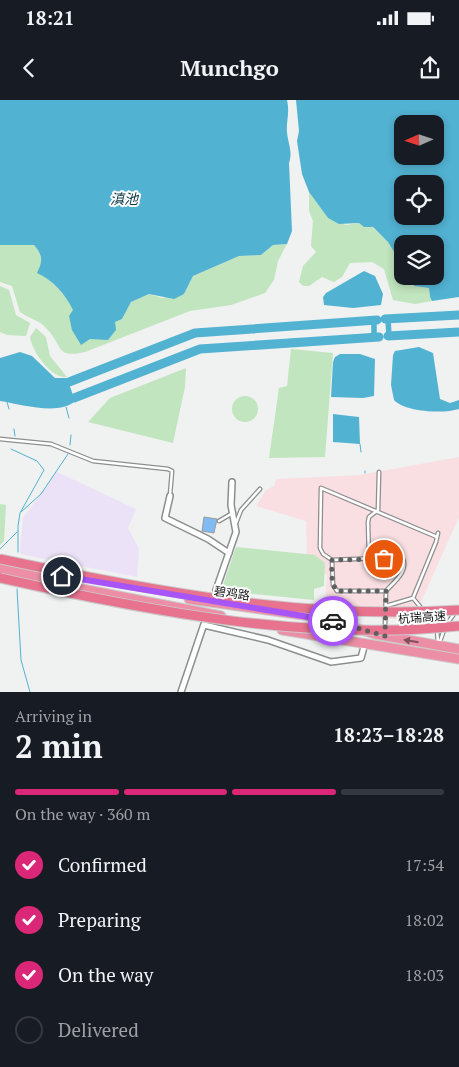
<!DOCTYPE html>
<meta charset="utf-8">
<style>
body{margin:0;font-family:"PT Serif","Noto Sans SC",serif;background:#242831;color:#f1f3f6;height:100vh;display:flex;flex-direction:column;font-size:19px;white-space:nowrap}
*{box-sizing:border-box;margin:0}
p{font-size:16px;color:#9ea1a6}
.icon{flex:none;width:28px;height:28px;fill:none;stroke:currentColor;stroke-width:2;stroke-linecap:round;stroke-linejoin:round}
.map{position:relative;height:592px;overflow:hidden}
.side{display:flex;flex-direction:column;background:#171b24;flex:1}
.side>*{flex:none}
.needle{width:32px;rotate:267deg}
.fabs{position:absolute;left:394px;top:15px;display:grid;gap:10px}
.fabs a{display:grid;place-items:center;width:50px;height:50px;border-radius:10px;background:#171b24;box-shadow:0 2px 8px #0003;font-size:25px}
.pin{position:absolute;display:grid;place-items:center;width:42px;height:42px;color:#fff;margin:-21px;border:2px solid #fff;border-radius:50%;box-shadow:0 1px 5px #0007}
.courier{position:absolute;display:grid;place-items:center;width:50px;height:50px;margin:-25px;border:4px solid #a855f7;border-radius:50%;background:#fff;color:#222;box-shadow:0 1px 6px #0007}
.summary em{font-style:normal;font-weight:700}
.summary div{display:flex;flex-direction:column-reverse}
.summary{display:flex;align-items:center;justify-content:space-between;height:85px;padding:0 15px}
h1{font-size:32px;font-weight:700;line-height:38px}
.bar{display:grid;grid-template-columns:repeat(4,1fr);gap:8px 5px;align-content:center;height:60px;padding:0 15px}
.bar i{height:6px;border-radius:4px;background:#363941}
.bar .active{background:#db2777}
.bar p{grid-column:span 4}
ol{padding:0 15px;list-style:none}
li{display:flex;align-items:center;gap:15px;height:55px}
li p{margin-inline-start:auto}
li .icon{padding:5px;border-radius:50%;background:#db2777;color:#fff;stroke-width:4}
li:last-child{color:#9ea1a6}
li i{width:28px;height:28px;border:2px solid #363941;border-radius:50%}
.status{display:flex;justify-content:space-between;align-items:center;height:35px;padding:0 25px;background:#171b24;direction:ltr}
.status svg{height:14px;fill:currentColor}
header{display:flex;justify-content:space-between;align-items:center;height:65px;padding:0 15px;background:#171b24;font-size:22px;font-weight:700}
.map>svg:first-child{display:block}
</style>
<div class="status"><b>18:21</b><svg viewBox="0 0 49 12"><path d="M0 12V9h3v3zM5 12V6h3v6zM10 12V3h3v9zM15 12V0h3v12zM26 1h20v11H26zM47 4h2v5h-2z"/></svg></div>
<header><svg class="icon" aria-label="back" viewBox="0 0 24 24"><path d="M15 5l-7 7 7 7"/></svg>Munchgo<svg class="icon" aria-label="share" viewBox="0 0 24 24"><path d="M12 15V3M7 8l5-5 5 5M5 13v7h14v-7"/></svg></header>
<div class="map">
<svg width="459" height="592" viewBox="0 0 459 592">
<rect width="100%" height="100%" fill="#f0f1f1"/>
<!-- commercial -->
<path fill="#fadfe2" d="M459,357V417L412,522L365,515L325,506L327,475L307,459L306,421L256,406L266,390L274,386L276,379L360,375Z"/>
<!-- industrial -->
<path fill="#ebe2f7" d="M57,372L136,409L128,428L139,449L137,477L20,454L23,418Z"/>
<!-- green -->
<path fill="#c1e5be" d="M309,92L328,118L346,125L359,123L364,127H372L388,142L402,165V176H413L414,186L429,188L430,197L432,201L415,204L393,200L384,169L372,162L350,163L342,177L334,182L322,177L309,186H303L299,182L303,166L316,152L311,146L313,121L309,111Z
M22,144L34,145L41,152L48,178L67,198L90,239L115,222L122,219L131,202L149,194L162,198L184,194L193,176L239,156L261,155L273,145L287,144L278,161L274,180L265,193L231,205L190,211L85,252C55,259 63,245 47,229C40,220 29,219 20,212L12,186L0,182V145Z
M0,186L9,190L16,215L30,223L26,236L7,235L0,232Z
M36,228L46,237L50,256L67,277C51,279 32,251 30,237Z
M291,249L333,253L325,357L269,358L279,288L287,286Z
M186,268L185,287L173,343L88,322L110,298Z
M232 309a13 13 0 1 1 26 0a13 13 0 1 1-26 0Z
M0,404L6,405L4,441L0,445Z
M236,447L315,455L325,463L324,486L314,489V500L235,492L223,485Z"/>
<!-- water -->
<path fill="#52b2d2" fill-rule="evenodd" d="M0,0H287C290,14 286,21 287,32C288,44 293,51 289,63L292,131L287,144L273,145L261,155L239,156L193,176L184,194L174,199L149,194L131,202L122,219L115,222L116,230L108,240L90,239L81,245L72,230L69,216L73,210C65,194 53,180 37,173C43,161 43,155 34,145H0Z
M296,0H459V197L432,201L430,197L429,188L414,186L413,176H435V144H402V165L388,142L373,127H364L359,123L339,124L328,118L309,92L302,74L297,41L299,31ZM402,24H435V56H402ZM402,84H435V116H402Z
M364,171L375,176L383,194L381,205L353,208L324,205L323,197L326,193Z
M419,247L433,253L440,299L450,303L459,300V309C443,314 405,312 394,300L391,285L393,255L395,251Z
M20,252L32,256L55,278H67L75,301C59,316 20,304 0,301V258Z
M340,254H360L375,259L374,296L363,298L331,297L333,262L335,257Z
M333,314L359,317L360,344L333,342Z"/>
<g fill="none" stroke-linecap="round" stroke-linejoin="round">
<!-- stream -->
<path stroke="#52b2d2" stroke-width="1" d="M7,302L9,309
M66,307L69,318
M14,329L15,336
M360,344L361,352
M70,345L71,335
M11,349L37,361L44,370L20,413L18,426V452
M365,371V373
M21,412L41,394L68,354
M0,449L17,432
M17,489L21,560L30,592"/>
<!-- canal -->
<path stroke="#52b2d2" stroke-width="5.5" d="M388,219L389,236
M374,220V237"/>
<!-- river -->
<path stroke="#52b2d2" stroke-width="9" d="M385,219L459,215
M388,236L459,232
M69,282L195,233L377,220
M74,298L200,249L379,237"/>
</g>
<!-- building -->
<path fill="#80bcf3" stroke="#9b9b9c" d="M204,417L217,419L214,433L202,431Z"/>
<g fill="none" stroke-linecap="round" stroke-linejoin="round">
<!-- service casing -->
<g stroke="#8d8e8f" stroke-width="5">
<path id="service" d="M0,339L51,344L93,361L168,369L172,371L170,395
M219,421L231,414
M236,423L241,410L260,389
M369,459L368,422L369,417L378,410L379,372
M332,460L323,454L320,448L321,388L437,437
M386,506L413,498
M422,509L413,498L436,442L438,433
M426,513L435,524
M446,525L454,514
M385,527L386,491H337L333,485L332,460L402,457C410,470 394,482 386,491
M437,529L438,544
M439,544L444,530"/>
</g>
<!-- minor casing -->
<g stroke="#8d8e8f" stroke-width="8">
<path id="minor" d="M170,396L165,418L208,439L229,453
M216,490L236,432L231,405L232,382
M204,525L268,540L331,562L361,558L365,543
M181,592L204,524"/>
</g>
<!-- trunk casing -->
<g stroke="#cbcbcb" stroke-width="11">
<path id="trunk" d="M0,464L56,475
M0,473L221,516
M189,499L317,517L375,534L459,549
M282,530L459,559"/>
</g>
<!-- service -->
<use href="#service" stroke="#fff" stroke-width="2.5"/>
<!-- minor -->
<use href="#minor" stroke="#fff" stroke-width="5"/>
<!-- trunk -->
<use href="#trunk" stroke="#ec8fa6" stroke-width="9"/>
<!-- motorway-bridge casing -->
<g stroke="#cbcbcb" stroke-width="11" stroke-linecap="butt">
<path id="motorway-bridge" d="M0,459C151,491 304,520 459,510
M0,478C147,511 309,542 459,526"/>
</g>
<!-- motorway-bridge -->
<use href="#motorway-bridge" stroke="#e7738f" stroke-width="9"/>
</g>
<!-- one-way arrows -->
<defs><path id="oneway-solid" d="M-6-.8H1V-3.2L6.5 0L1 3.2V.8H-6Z" transform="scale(1.25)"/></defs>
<use fill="#7f505c" href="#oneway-solid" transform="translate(411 541) rotate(-171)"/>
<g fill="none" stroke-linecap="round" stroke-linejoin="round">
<!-- done -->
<path stroke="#606060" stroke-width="5" stroke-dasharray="0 9" d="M333,521L385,536L386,491H337C330,482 332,471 332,460L384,459"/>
<!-- route -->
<path stroke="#a855f7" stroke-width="6" d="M62,476L333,521"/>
</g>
<g text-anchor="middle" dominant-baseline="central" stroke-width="4" stroke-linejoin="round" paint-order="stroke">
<!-- street labels -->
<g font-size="12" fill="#121212" stroke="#fff">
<text transform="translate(232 493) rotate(8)">碧鸡路</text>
<text transform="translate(422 517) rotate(-4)">杭瑞高速</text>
</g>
<!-- water labels -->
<g font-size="14" font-style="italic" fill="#0d3947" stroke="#fff">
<text x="124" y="98">滇池</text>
</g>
</g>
</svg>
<div class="fabs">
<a><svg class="needle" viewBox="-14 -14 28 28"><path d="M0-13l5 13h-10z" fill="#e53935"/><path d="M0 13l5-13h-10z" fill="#9ea1a6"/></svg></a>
<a><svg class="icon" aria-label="locate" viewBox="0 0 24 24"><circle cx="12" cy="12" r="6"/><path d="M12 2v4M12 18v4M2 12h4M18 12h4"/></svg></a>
<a><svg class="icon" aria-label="layers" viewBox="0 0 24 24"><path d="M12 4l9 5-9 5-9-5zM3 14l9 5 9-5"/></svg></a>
</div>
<div class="pin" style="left:384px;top:459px;background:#ea580c"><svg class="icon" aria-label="bag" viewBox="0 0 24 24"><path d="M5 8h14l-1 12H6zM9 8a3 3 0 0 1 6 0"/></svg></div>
<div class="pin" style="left:62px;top:476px;background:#1f2937"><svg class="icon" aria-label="home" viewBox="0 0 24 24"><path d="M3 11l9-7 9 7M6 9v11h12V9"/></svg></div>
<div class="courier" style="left:333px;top:521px"><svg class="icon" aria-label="car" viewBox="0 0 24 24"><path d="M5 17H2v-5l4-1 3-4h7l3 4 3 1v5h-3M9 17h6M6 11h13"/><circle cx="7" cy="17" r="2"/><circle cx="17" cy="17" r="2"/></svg></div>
</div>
<section class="side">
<div class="summary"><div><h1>2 min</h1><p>Arriving in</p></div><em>18:23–18:28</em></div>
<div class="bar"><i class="active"></i><i class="active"></i><i class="active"></i><i></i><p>On the way · 360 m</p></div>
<ol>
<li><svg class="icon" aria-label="check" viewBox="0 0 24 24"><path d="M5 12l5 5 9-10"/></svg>Confirmed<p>17:54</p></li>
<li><svg class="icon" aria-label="check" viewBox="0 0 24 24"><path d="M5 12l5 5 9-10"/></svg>Preparing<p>18:02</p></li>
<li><svg class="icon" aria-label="check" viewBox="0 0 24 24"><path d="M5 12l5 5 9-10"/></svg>On the way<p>18:03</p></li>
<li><i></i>Delivered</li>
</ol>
</section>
